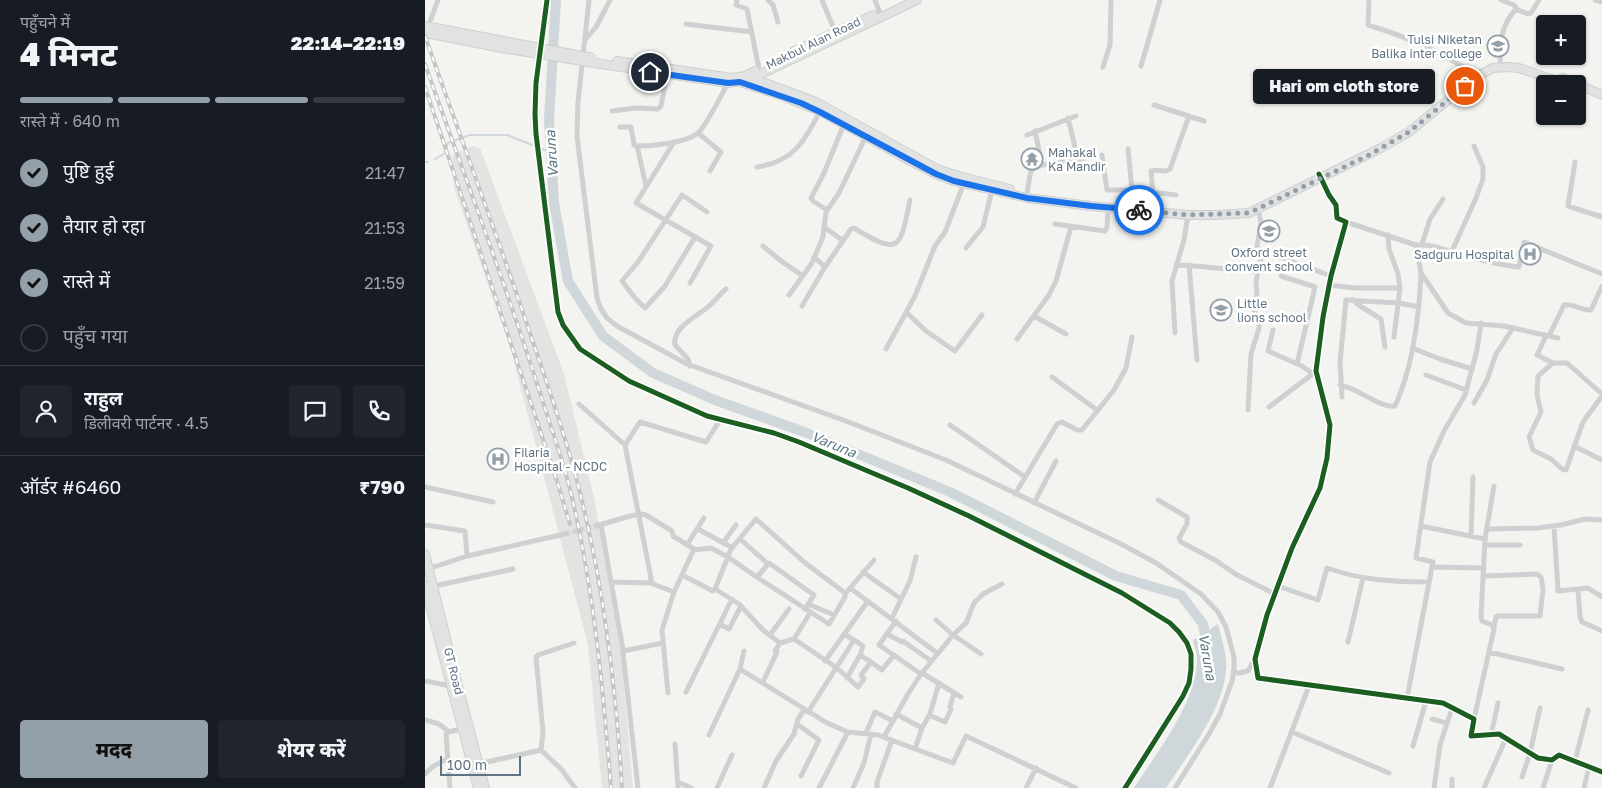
<!DOCTYPE html>
<html lang="hi">
<meta charset="utf-8">
<style>
body{margin:0;font-family:"Golos Text","Noto Sans Devanagari",sans-serif;background:#20242c;color:#f1f3f6;height:100vh;display:flex;flex-direction:column;font-size:19px;white-space:nowrap}
*{box-sizing:border-box;margin:0}
p{font-size:16px;color:#9ea1a6}
.icon{flex:none;width:28px;height:28px;fill:none;stroke:currentColor;stroke-width:2;stroke-linecap:round;stroke-linejoin:round}
.map{position:relative;flex:1;overflow:hidden}
.side{display:flex;flex-direction:column;background:#171b24;width:425px}
.side>*{flex:none}
.fabs{position:absolute;left:1111px;top:15px;display:grid;gap:10px}
.fabs a{display:grid;place-items:center;width:50px;height:50px;border-radius:5px;background:#171b24;box-shadow:0 1px 4px #0004;font-size:25px}
.scale{position:absolute;left:15px;bottom:12px;width:81px;box-sizing:border-box;padding-left:5px;border:2px solid #607383;border-top:0;font-size:14px;line-height:18px;white-space:nowrap;color:#607383;-webkit-text-stroke:4px #fff;paint-order:stroke}
.pin{position:absolute;display:grid;place-items:center;width:42px;height:42px;color:#fff;margin:-21px;border:2px solid #fff;border-radius:50%;box-shadow:0 1px 5px #0007}
.courier{position:absolute;display:grid;place-items:center;width:50px;height:50px;margin:-25px;border:4px solid #1a73e8;border-radius:50%;background:#fff;color:#222;box-shadow:0 1px 6px #0007}
.bubble{position:absolute;height:35px;border-radius:5px;background:#171b24;box-shadow:0 1px 4px #0004;font-size:16px;font-weight:800;line-height:35px;text-align:center}
.overview em{font-style:normal;font-weight:800}
.overview div{display:flex;flex-direction:column-reverse}
.overview{display:flex;align-items:center;justify-content:space-between;height:85px;padding:0 20px}
h1{font-size:32px;font-weight:800;line-height:38px}
.bar{display:grid;grid-template-columns:repeat(4,1fr);gap:8px 5px;align-content:center;height:60px;padding:0 20px}
.bar i{height:6px;border-radius:4px;background:#363941}
.bar .selected{background:#93a0a9}
.bar p{grid-column:span 4}
.line{display:flex;align-items:center;gap:12px;padding:0 20px;border-top:1px solid #363941}
.line div{flex:1}
.round{display:grid;place-items:center;flex:none;width:52px;height:52px;border-radius:5px;background:#20242c}
ol{padding:0 20px;list-style:none}
li{display:flex;align-items:center;gap:15px;height:55px}
li p{margin-inline-start:auto}
li .icon{padding:5px;border-radius:50%;background:#93a0a9;color:#111;stroke-width:4}
li:last-child{color:#9ea1a6}
li i{width:28px;height:28px;border:2px solid #363941;border-radius:50%}
.primary-button{display:flex;gap:10px;margin-top:auto;padding:10px 20px}
.primary-button a{flex:1;height:58px;border-radius:5px;background:#93a0a9;color:#111;font-size:20px;font-weight:800;line-height:58px;text-align:center}
.primary-button a+a{background:#20242c;color:#f1f3f6}
main{display:flex;flex:1;min-height:0}
.map>svg:first-child{display:block}
</style>
<main>
<section class="side">
<div class="overview"><div><h1>4 मिनट</h1><p>पहुँचने में</p></div><em>22:14–22:19</em></div>
<div class="bar"><i class="selected"></i><i class="selected"></i><i class="selected"></i><i></i><p>रास्ते में · 640 m</p></div>
<ol>
<li><svg class="icon" aria-label="check" viewBox="0 0 24 24"><path d="M5 12l5 5 9-10"/></svg>पुष्टि हुई<p>21:47</p></li>
<li><svg class="icon" aria-label="check" viewBox="0 0 24 24"><path d="M5 12l5 5 9-10"/></svg>तैयार हो रहा<p>21:53</p></li>
<li><svg class="icon" aria-label="check" viewBox="0 0 24 24"><path d="M5 12l5 5 9-10"/></svg>रास्ते में<p>21:59</p></li>
<li><i></i>पहुँच गया</li>
</ol>
<div class="line" style="height:90px"><a class="round"><svg class="icon" aria-label="person" viewBox="0 0 24 24"><circle cx="12" cy="8" r="4"/><path d="M4 21q1-7 8-7t8 7"/></svg></a><div><b>राहुल</b><p>डिलीवरी पार्टनर · 4.5</p></div><a class="round"><svg class="icon" aria-label="chat" viewBox="0 0 24 24"><path d="M4 5h16v11H9l-5 4z"/></svg></a><a class="round"><svg class="icon" aria-label="phone" viewBox="0 0 24 24"><path d="M5 4h4l2 5-3 2q2 4 5 5l2-3 5 2v4C11 20 4 13 5 4z"/></svg></a></div>
<div class="line" style="height:65px"><div>ऑर्डर #6460</div><b>₹790</b></div>
<div class="primary-button"><a>मदद</a><a>शेयर करें</a></div>
</section>
<div class="map">
<svg width="1177" height="788" viewBox="0 0 1177 788">
<rect width="100%" height="100%" fill="#f3f3f0"/>
<!-- built -->
<path fill="#e3e4e2" d="M48,146L55,148L139,374L169,498L195,644L208,788H177L163,645L85,347L29,188L27,163L28,154Z"/>
<!-- water -->
<path fill="#cfd7da" d="M793,624C796,636 800,648 801,661C804,703 763,754 741,788H709C731,754 773,700 772,659C772,653 769,646 768,640Z"/>
<g fill="none" stroke-linecap="round" stroke-linejoin="round">
<!-- stream -->
<path stroke="#cfd7da" stroke-width="2" d="M10,159L19,154L23,143L45,135H82L127,153
M0,162H3"/>
<!-- river -->
<path stroke="#cfd7da" stroke-width="10" d="M131,0L124,120L129,203L143,281L178,336L228,373L290,400L382,433L525,492L691,576L756,595L778,624L782,645"/>
<!-- minor-tunnel -->
<path stroke="#ced3d5" stroke-width="5" stroke-dasharray="5 2.5" stroke-linecap="butt" d="M140,534L171,526"/>
<!-- highway casing -->
<g stroke="#ced0cf" stroke-width="10">
<path id="highway" d="M0,26L79,41
M0,33L77,48
M365,53L448,15
M192,61L307,78L320,76L330,71
M176,64L303,83L323,80L492,0
M327,78L391,102L512,169L537,177L585,189
M1137,78L1152,84
M315,82L355,95L395,111L478,157L511,174L529,181L602,198L666,206L763,215H791L824,213L956,148L984,132L1051,77L1068,68L1083,67L1094,68L1140,84
M1152,84L1177,95
M0,554L34,690L60,788
M0,586L53,788"/>
</g>
<!-- minor -->
<path stroke="#cfd0d1" stroke-width="5" d="M122,0L111,83L110,114L111,134L133,312L138,325L155,349L204,381L282,416L349,433L374,442L483,488L544,516L697,593L745,623L754,632L762,643L766,654V669L764,683L758,696L700,788
M164,0L153,102L152,136L172,298L176,309L182,318L192,326L262,364L421,421L521,460L698,545L731,563L776,594L793,612L801,627L809,657V670L807,681L795,714L784,734L750,788
M312,0L311,5L322,9L334,69
M343,0L348,5L353,22
M397,0L411,34
M450,0L456,16
M944,0L943,25C979,36 1018,52 1048,74
M1076,0L1089,5L1092,9
M1170,0L1177,2
M261,24L327,32
M3,27L13,0
M160,40L171,27L185,0
M716,66L735,0
M678,67L685,45L686,0
M1075,67C1076,42 1074,28 1091,9L1103,14L1106,13L1114,0
M729,105L779,121
M187,111L211,108L233,109L236,106L242,75
M643,118L653,159
M195,127H206L209,145L212,146C228,146 261,143 273,133C281,126 297,94 303,83
M273,133L296,152L285,171
M602,135L651,116
M249,142L211,203L286,246L265,283
M212,146L221,186
M703,149L707,190
M677,155L682,190H709L751,195
M1150,162L1143,206L1177,217
M617,165L660,158
M332,167C368,162 380,141 395,111
M894,174L904,195L911,205L912,218L921,222L906,276L898,317L891,371L905,425L902,458L895,488L867,548L842,615L830,659L833,678L1018,703L1049,719L1046,736L1074,734L1113,758L1127,760L1134,755L1177,772
M728,192L726,171C732,168 739,174 745,169L764,116
M602,193L606,170L617,165L610,131
M402,210L388,201L386,198L399,173L419,124
M711,210L712,190
M921,222L991,245L996,273L1023,313L1041,323L1079,326L1133,338
M630,224L680,231L682,227L683,207
M399,227L417,240
M963,235L964,249L973,274L975,288L969,337
M270,237L240,286L220,308L210,298L197,281L213,262L257,195L282,212
M997,244L1005,219L1018,199
M991,245C1010,244 1019,250 1036,255C1055,260 1075,265 1094,267L1099,242L1177,274
M338,246L356,261L378,276
M541,248L558,227L567,190
M1027,251L1051,198L1058,179V167L1049,146
M852,256L906,276
M389,257L400,267
M751,265C778,266 805,270 833,271
M764,265L772,360
M856,276L890,287L872,364
M904,285L930,288H975
M364,295L387,263L398,237L401,212L414,193L441,136
M928,300L935,306L956,319L960,347
M377,306L400,267L426,229L429,228C476,257 475,248 485,200
M481,312L501,331L530,351L557,315
M609,316L641,334
M848,330L843,351L877,366L887,373
M750,333L747,281L759,240L763,215
M1121,336L1112,355L1128,363
M1124,336L1139,305C1148,303 1157,311 1166,310L1177,286
M592,339L624,295L631,281L646,227
M987,348L1015,359L1047,369
M461,349L490,296L510,246L520,232L539,183
M265,366L263,359L250,345C247,327 273,316 284,306C290,301 295,294 301,289
M1001,375L1041,390
M627,377L672,410
M915,385C933,388 954,408 970,406C988,367 994,317 996,274
M1177,394L1142,363H1128L1113,376L1112,395L1116,412L1104,437L1108,450L1126,459L1137,469L1141,470L1158,422L1177,396
M917,397L915,362L921,300L974,303L994,307
M1049,403L1062,380L1071,354L1088,328
M154,404L200,445L226,578L224,583L186,582
M844,407L889,373
M823,410L826,354L834,328V322L829,310L832,294L831,281L837,254L832,247L836,222L833,209
M525,425L600,477
M200,445L215,422L281,442L295,420
M1149,446L1177,460
M0,487L68,502
M590,494L632,424L637,422L652,430H657L689,390L701,368L707,337
M733,500L762,517V524L754,538L756,542L790,560L812,575L850,594
M609,503L631,461
M0,525L40,531L42,556
M176,525L197,644L213,788
M171,526L205,516L216,514L221,515L247,531L248,536L269,549L249,592L237,630L243,693
M996,526L1060,539
M1129,526L1133,591L1163,588L1177,597
M273,529L306,547V549
M1062,529L1113,528L1136,525L1160,519L1177,520
M1046,536L1048,477
M315,539L343,564
M298,543L311,525
M262,545L279,518
M1060,545H1095
M269,550L286,548L303,557L333,578L404,624L420,597V594L449,560
M1007,567L1059,568
M0,570L42,556L140,534
M438,572L476,599
M257,575L288,591L290,589L314,604L338,630L355,643L350,651L352,652L338,682
M1058,576L1112,574L1116,577L1118,589L1115,616H1072L1071,617L1069,626
M332,577L344,563L389,595L380,609
M226,581L228,584L249,592
M853,586L893,600L902,568C936,580 967,582 1004,582
M5,587L88,569
M425,588L512,653
M290,589L306,549L331,519L379,562L420,593
M1153,589L1155,617L1157,622L1177,631
M383,604L409,615
M467,618L485,581L491,557
M511,620L528,635L556,654
M471,621L454,645L496,674
M295,624L304,629L316,606
M462,634L477,642L478,641L506,661
M345,635L364,609
M369,639L385,613
M429,640L438,646L435,655
M923,642L938,578
M355,643L369,639L412,668L433,687L439,679L436,675L446,662L457,670L469,655
M198,651L238,643
M319,651L315,669L402,723L423,732L453,735L528,763L541,736L651,788
M1064,652L1137,669
M400,661L443,601
M808,672L814,673L823,671L830,659
M497,673L536,697
M422,678L435,655L446,662
M0,681L26,686
M261,692L307,599
M982,698L1008,562L991,558L1005,462L1019,431L1040,395L1052,350L1056,323
M383,712L429,640L419,634
M471,714L497,728L490,749
M504,715L520,722L526,709L525,707L529,693
M1007,719L1021,723
M1049,719L1069,629L1067,625L1057,621L1056,617L1060,539L1069,486
M0,720L14,724L24,732
M372,724L394,740L376,776
M497,728L505,714L514,683
M867,732L964,773
M441,733L450,712L468,721
M284,735L315,669
M1066,735L1073,703
M459,737L483,694L496,674L528,635L541,623L549,603L558,594L577,584
M250,744L253,788
M988,746L1001,701
M116,750L137,770L150,788
M1150,761L1163,710
M53,764L116,750L118,732L111,657L113,655L149,643
M0,774L7,767L22,759
M1097,777L1105,753L1115,708
M253,782L266,788
M25,788L21,734L23,732L37,729
M292,788L307,755
M339,788L351,761L369,734L373,719L379,710
M394,788L423,732
M428,788L439,763L446,734
M452,788V782L467,740
M601,788L611,768
M845,788L884,686
M1009,788L1015,745L1027,708
M1027,788V779
M1059,788L1081,738
M1118,788L1127,760
M1159,788L1164,767"/>
<!-- highway -->
<use href="#highway" stroke="#e1e2e2" stroke-width="8"/>
<!-- rail casing -->
<g stroke="#c4c5c6" stroke-width="4">
<path id="rail" d="M0,36C35,136 72,235 106,336C123,386 141,437 154,489C179,587 191,687 197,788
M0,64C39,175 81,284 116,396C126,428 138,460 146,493C169,590 178,689 186,788
M0,87L131,478L145,524"/>
</g>
<!-- rail -->
<use href="#rail" stroke="#fff" stroke-width="2" stroke-dasharray="5.5" stroke-linecap="butt"/>
<!-- highway-bridge casing -->
<g stroke="#ced0cf" stroke-width="10" stroke-linecap="butt">
<path id="highway-bridge" d="M79,41L168,58
M77,48L176,64"/>
</g>
<!-- highway-bridge -->
<use href="#highway-bridge" stroke="#e1e2e2" stroke-width="8"/>
<!-- cycleway casing -->
<g stroke="#fff" stroke-width="8">
<path id="cycleway" d="M122,0L111,83L110,114L111,134L133,312L138,325L155,349L204,381L282,416L349,433L374,442L483,488L544,516L697,593L745,623L754,632L762,643L766,654V669L764,683L758,696L700,788
M894,174L904,195L911,205L912,218L921,222L906,276L898,317L891,371L905,425L902,458L895,488L867,548L842,615L830,659L833,678L1018,703L1049,719L1046,736L1074,734L1113,758L1127,760L1134,755L1177,772"/>
</g>
<!-- cycleway -->
<use href="#cycleway" stroke="#1b5e20" stroke-width="5"/>
</g>
<g fill="none" stroke-linecap="round" stroke-linejoin="round">
<!-- done -->
<path stroke="#93a0a9" stroke-width="5" stroke-dasharray="0 9" d="M714,210L763,215L824,213L944,155L984,132L1040,86"/>
<!-- route -->
<path stroke="#1a73e8" stroke-width="6" d="M225,72L303,83L315,82L376,103L395,112L511,174L529,181L602,198L666,206L714,210"/>
</g>
<!-- icons -->
<defs>
<g id="university-ring" transform="scale(1.125)"><circle r="9.5" fill="#fff" stroke="#93a0a9" stroke-width="1.5"/><path d="M0-5L7-2L0 1L-7-2ZM-4 1L0 2.5L4 1V4Q0 6-4 4Z" fill="#93a0a9"/></g>
<g id="temple-ring" transform="scale(1.125)"><circle r="9.5" fill="#fff" stroke="#93a0a9" stroke-width="1.5"/><path d="M0-6L5-2H3V0L6.5 2.5H4V6H1.5V3h-3V6H-4V2.5H-6.5L-3 0V-2H-5Z" fill="#93a0a9"/></g>
<g id="school-ring" transform="scale(1.125)"><circle r="9.5" fill="#fff" stroke="#93a0a9" stroke-width="1.5"/><path d="M0-5L7-2L0 1L-7-2ZM-4 1L0 2.5L4 1V4Q0 6-4 4Z" fill="#93a0a9"/></g>
<g id="hospital-ring" transform="scale(1.125)"><circle r="9.5" fill="#fff" stroke="#93a0a9" stroke-width="1.5"/><path d="M-5-5h3v3.5h4V-5h3V5h-3V1.5h-4V5h-3Z" fill="#93a0a9"/></g>
</defs>
<g fill-rule="evenodd">
<use href="#university-ring" x="1073" y="46"/>
<use href="#temple-ring" x="607" y="159"/>
<use href="#school-ring" x="844" y="231"/>
<use href="#hospital-ring" x="1105" y="254"/>
<use href="#school-ring" x="796" y="310"/>
<use href="#hospital-ring" x="73" y="459"/>
</g>
<g text-anchor="middle" dominant-baseline="central" stroke-width="5" stroke-linejoin="round" paint-order="stroke">
<!-- poi labels -->
<g font-size="12" fill="#607383" stroke="#fff" text-anchor="start">
<text x="1057" y="39" text-anchor="end">Tulsi Niketan<tspan x="1057" dy="14">Balika inter college</tspan></text>
<text x="623" y="152">Mahakal<tspan x="623" dy="14">Ka Mandir</tspan></text>
<text x="844" y="252" text-anchor="middle">Oxford street<tspan x="844" dy="14">convent school</tspan></text>
<text x="1089" y="254" text-anchor="end">Sadguru Hospital</text>
<text x="812" y="303">Little<tspan x="812" dy="14">lions school</tspan></text>
<text x="89" y="452">Filaria<tspan x="89" dy="14">Hospital - NCDC</tspan></text>
</g>
<!-- street labels -->
<g font-size="12" fill="#607383" stroke="#fff">
<text transform="translate(388 43) rotate(-26)">Makbul Alan Road</text>
<text transform="translate(29 671) rotate(76)">GT Road</text>
</g>
<!-- water labels -->
<g font-size="14" font-style="italic" fill="#5b7781" stroke="#fff">
<text transform="translate(126 154) rotate(-94)">Varuna</text>
<text transform="translate(409 444) rotate(22)">Varuna</text>
<text transform="translate(783 657) rotate(80)">Varuna</text>
</g>
</g>
</svg>
<div class="fabs">
<a>+</a>
<a>−</a>
</div>
<div class="scale">100 m</div>
<div class="pin" style="left:1040px;top:86px;background:#ea580c"><svg class="icon" aria-label="bag" viewBox="0 0 24 24"><path d="M5 8h14l-1 12H6zM9 8a3 3 0 0 1 6 0"/></svg></div>
<div class="pin" style="left:225px;top:72px;background:#1f2937"><svg class="icon" aria-label="home" viewBox="0 0 24 24"><path d="M3 11l9-7 9 7M6 9v11h12V9"/></svg></div>
<div class="courier" style="left:714px;top:210px"><svg class="icon" aria-label="bike" viewBox="0 0 24 24"><circle cx="6" cy="16" r="4"/><circle cx="18" cy="16" r="4"/><path d="M6 16l4-8h5l3 8M10 8l3 8H6M13 5h3"/></svg></div>
<div class="bubble" style="left:828px;top:69px;width:182px">Hari om cloth store</div>
</div>
</main>
